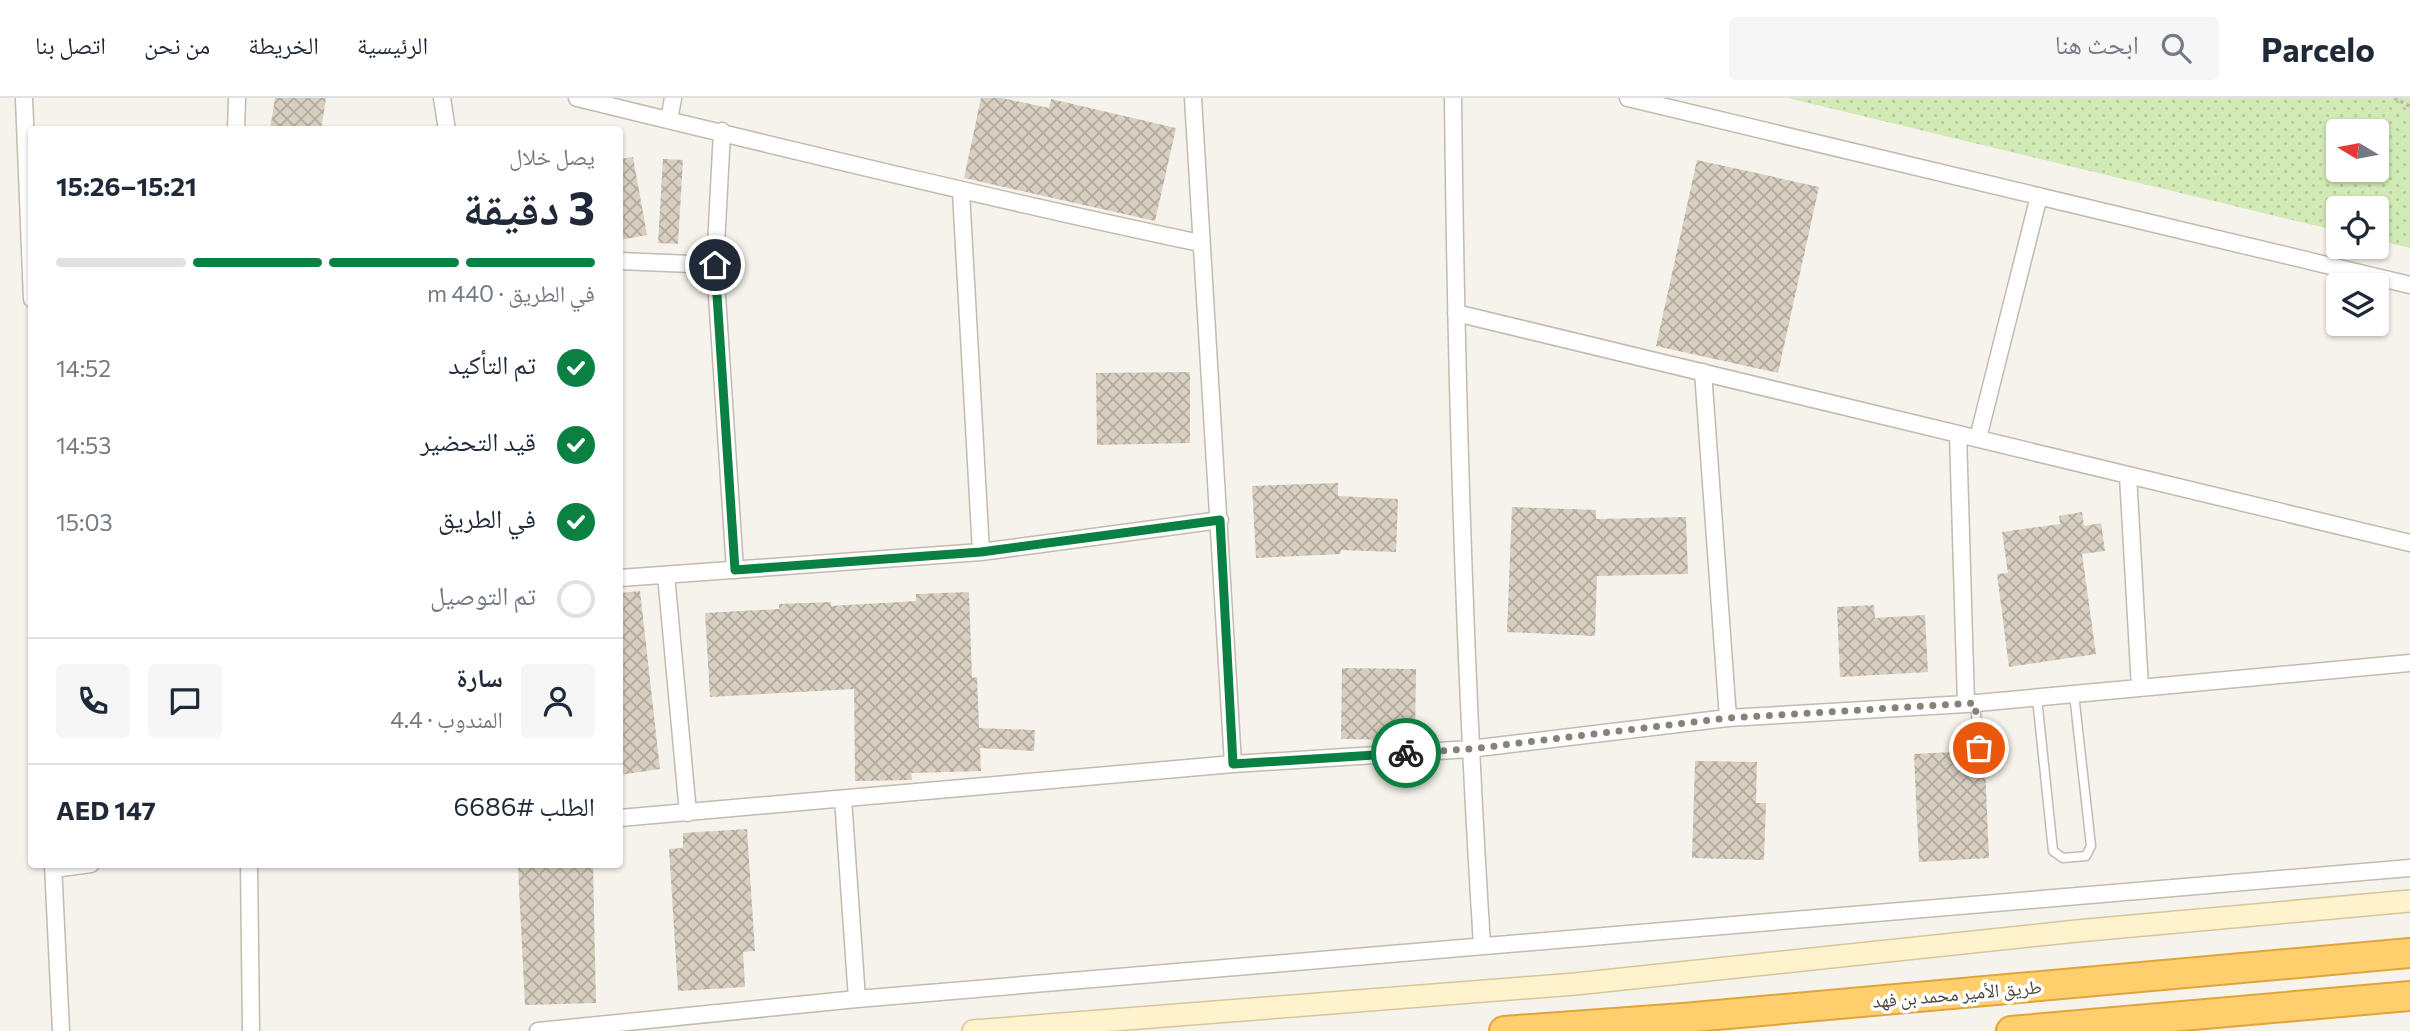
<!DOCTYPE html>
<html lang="ar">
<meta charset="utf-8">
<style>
body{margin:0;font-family:Commissioner,"Noto Naskh Arabic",sans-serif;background:#f6f6f7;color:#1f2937;direction:rtl;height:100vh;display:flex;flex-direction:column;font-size:26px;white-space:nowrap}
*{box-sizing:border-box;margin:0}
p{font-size:23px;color:#747a83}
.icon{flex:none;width:38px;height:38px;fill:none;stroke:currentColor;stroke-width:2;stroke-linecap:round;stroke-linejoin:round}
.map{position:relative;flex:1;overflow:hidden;direction:ltr}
.details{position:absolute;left:28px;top:28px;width:595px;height:742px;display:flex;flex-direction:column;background:#fff;border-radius:7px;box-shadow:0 2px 5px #0004;direction:rtl}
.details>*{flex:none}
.needle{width:46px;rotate:280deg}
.controls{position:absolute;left:2326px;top:21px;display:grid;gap:14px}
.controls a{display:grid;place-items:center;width:63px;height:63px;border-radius:7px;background:#fff;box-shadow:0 2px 5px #0004;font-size:35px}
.pin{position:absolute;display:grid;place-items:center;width:60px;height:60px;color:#fff;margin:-30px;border:4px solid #fff;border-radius:50%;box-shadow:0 2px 7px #0007}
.courier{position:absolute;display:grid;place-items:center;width:70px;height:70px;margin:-35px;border:5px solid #0b8043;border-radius:50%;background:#fff;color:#222;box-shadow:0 2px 9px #0007}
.head em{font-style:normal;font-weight:700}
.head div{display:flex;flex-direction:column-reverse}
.head{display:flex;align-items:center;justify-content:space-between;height:119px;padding:0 28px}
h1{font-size:46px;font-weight:700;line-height:52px}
.bar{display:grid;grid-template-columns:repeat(4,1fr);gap:10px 7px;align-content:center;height:84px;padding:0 28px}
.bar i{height:9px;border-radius:5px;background:#e0e1e3}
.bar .active{background:#0b8043}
.bar p{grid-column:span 4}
.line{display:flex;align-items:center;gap:18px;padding:0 28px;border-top:2px solid #e0e1e3}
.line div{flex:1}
.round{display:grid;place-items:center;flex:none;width:74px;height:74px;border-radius:7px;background:#f6f6f7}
ol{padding:0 28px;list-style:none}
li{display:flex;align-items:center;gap:21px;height:77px}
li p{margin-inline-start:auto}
li .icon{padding:7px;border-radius:50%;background:#0b8043;color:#fff;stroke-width:4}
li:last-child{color:#747a83}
li i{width:38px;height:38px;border:4px solid #e0e1e3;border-radius:50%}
header{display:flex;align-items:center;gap:42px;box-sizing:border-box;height:98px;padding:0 35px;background:#fff;border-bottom:2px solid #e0e1e3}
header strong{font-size:33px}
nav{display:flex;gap:38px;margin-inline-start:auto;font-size:24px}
.search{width:490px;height:63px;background:#f6f6f7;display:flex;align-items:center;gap:18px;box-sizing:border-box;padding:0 24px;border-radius:7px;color:#747a83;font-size:26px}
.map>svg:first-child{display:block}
</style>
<header>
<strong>Parcelo</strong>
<div class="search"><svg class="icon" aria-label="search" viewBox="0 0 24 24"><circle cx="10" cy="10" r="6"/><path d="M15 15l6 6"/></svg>ابحث هنا</div>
<nav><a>الرئيسية</a><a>الخريطة</a><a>من نحن</a><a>اتصل بنا</a></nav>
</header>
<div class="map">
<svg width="2410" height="933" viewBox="0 0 2410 933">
<defs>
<pattern id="grass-dots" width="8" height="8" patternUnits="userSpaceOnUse" patternTransform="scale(1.75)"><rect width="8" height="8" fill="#d2eab5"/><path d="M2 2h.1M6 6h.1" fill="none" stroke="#b6ca9c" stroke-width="1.8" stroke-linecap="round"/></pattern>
<pattern id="building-cross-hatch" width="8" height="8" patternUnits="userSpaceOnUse" patternTransform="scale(1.75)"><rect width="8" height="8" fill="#d8cfc1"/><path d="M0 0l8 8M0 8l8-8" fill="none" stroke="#b1aa9e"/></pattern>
</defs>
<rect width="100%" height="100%" fill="#f6f3ec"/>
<!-- grass -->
<path fill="url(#grass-dots)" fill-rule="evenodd" d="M1788,0H2410V150L2377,142L2376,110H2338V133ZM2338,33H2376V72H2338Z"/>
<!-- building -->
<path fill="url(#building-cross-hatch)" d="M275,0H326L321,32H270Z
M981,0H1002L1049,10L1051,1L1176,30L1155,123L964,80Z
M633,59L647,137L620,142V61Z
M663,61L683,62L678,146L658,145Z
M1697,62L1819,89L1778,275L1656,248Z
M1190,274V345L1097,347L1096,275Z
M1338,385V398L1398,401L1396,454L1341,452V456L1256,460L1252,388Z
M1512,409L1596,412V421L1686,419L1688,476L1597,478L1595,538L1507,534Z
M2082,414L2084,428L2101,425L2105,453L2082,456L2096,556L2009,569L1997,476L2008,475L2002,434L2060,426L2059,418Z
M640,493L660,671L620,677V495Z
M969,494L972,580L977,579L979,630L1035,632L1034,653L980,650L981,673L911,675L912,682L855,683L854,591L710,599L705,515L779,511V506L831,504V508L916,503V496Z
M1874,507L1875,520L1925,517L1928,574L1840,579L1837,509Z
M1342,570L1416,571L1415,642L1341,641Z
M1970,653L1971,670L1985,669L1989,760L1919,764L1914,656Z
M1695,663L1757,664L1756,705H1766L1764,762L1692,760Z
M747,731L755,853L743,854L745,889L678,893L669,751L683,750V735Z
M593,767L596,905L525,907L518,769Z"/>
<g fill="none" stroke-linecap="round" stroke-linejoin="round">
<!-- lane casing -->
<g stroke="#c2bbae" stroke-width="11">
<path id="lane" d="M2037,600L2053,753L2063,760L2086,758L2091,748L2074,596
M1975,605L1979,650"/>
</g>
<!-- street casing -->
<g stroke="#c2bbae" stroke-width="19">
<path id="street" d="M24,0L32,201
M442,0L447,32
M577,0C784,50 992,101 1200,145
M1193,0L1233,666
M1453,0C1456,283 1464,565 1482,847
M1628,0L2410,187
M669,22L673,0
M236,32L237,0
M722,33L715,167L735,472
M961,94L981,454
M620,163L715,167
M1456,215L2410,445
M1703,274L1728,620
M1958,336L1966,606
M1978,340L2039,98
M2128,377L2140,590
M666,477L688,715
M620,480L981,454L1220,422
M843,701L857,901
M620,720L1233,666L1470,651L1728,620L1966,606L2410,565
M53,766L61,933
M249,766L251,933
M53,771L91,766
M538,933L857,901L2410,770"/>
</g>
<!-- secondary casing -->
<g stroke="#d6c79b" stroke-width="24">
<path id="secondary" d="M973,933L1575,886L2077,833L2410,803"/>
</g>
<!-- highway casing -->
<g stroke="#e0a43c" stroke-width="32">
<path id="highway" d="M1504,933L1683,920L2410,855
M2011,933L2410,898"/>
</g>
<!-- path -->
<path stroke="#c4b79f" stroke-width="3.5" stroke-dasharray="3.5 3.5" stroke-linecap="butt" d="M2394,0L2410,8"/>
<!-- lane -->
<use href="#lane" stroke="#fff" stroke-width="8"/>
<!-- street -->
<use href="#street" stroke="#fff" stroke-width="16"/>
<!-- secondary -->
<use href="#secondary" stroke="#fff3cd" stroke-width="21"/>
<!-- highway -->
<use href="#highway" stroke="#ffcf6e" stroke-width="28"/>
</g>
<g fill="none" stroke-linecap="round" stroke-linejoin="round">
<!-- done -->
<path stroke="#878178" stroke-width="7" stroke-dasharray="0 12.6" d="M1406,655L1470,651L1728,620L1975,605L1979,650"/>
<!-- route -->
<path stroke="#0b8043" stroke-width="9" d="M715,167L735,472L981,454L1220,422L1233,666L1406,655"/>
</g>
<g text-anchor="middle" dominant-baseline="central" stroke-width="7" stroke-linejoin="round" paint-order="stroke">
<!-- street labels -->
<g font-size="19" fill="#4b4439" stroke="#fff">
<text transform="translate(1957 895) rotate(-5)">طريق الأمير محمد بن فهد</text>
</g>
</g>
</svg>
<div class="controls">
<a><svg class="needle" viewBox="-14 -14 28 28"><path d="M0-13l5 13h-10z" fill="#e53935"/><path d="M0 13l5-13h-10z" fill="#747a83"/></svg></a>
<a><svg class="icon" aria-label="locate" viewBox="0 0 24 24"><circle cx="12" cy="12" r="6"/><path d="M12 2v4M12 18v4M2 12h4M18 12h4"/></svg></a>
<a><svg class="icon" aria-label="layers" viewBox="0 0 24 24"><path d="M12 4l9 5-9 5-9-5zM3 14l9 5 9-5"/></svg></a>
</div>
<div class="pin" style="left:1979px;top:650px;background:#ea580c"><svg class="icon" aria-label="bag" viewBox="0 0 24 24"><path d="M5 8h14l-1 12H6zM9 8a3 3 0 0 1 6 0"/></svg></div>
<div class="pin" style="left:715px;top:167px;background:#1f2937"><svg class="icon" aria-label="home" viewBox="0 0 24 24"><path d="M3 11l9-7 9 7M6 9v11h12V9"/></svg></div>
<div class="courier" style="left:1406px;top:655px"><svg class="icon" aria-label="bike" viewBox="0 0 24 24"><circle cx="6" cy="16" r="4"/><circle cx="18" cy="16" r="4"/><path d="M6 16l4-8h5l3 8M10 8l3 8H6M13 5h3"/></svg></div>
<section class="details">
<div class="head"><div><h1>3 دقيقة</h1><p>يصل خلال</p></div><em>15:21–15:26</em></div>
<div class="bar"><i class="active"></i><i class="active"></i><i class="active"></i><i></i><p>في الطريق · 440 m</p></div>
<ol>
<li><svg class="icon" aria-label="check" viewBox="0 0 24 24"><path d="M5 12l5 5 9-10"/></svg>تم التأكيد<p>14:52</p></li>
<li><svg class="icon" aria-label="check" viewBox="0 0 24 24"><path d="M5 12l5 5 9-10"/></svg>قيد التحضير<p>14:53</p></li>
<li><svg class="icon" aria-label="check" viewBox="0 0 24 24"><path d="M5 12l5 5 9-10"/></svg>في الطريق<p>15:03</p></li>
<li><i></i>تم التوصيل</li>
</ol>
<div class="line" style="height:126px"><a class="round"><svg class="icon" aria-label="person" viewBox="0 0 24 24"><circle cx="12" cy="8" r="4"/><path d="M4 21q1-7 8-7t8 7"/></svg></a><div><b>سارة</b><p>المندوب · 4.4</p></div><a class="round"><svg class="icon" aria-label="chat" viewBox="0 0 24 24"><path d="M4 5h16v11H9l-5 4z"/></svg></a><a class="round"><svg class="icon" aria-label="phone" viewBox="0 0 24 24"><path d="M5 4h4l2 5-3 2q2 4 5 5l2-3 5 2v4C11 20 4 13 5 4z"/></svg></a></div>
<div class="line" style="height:91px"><div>الطلب #6686</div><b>AED 147</b></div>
</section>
</div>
